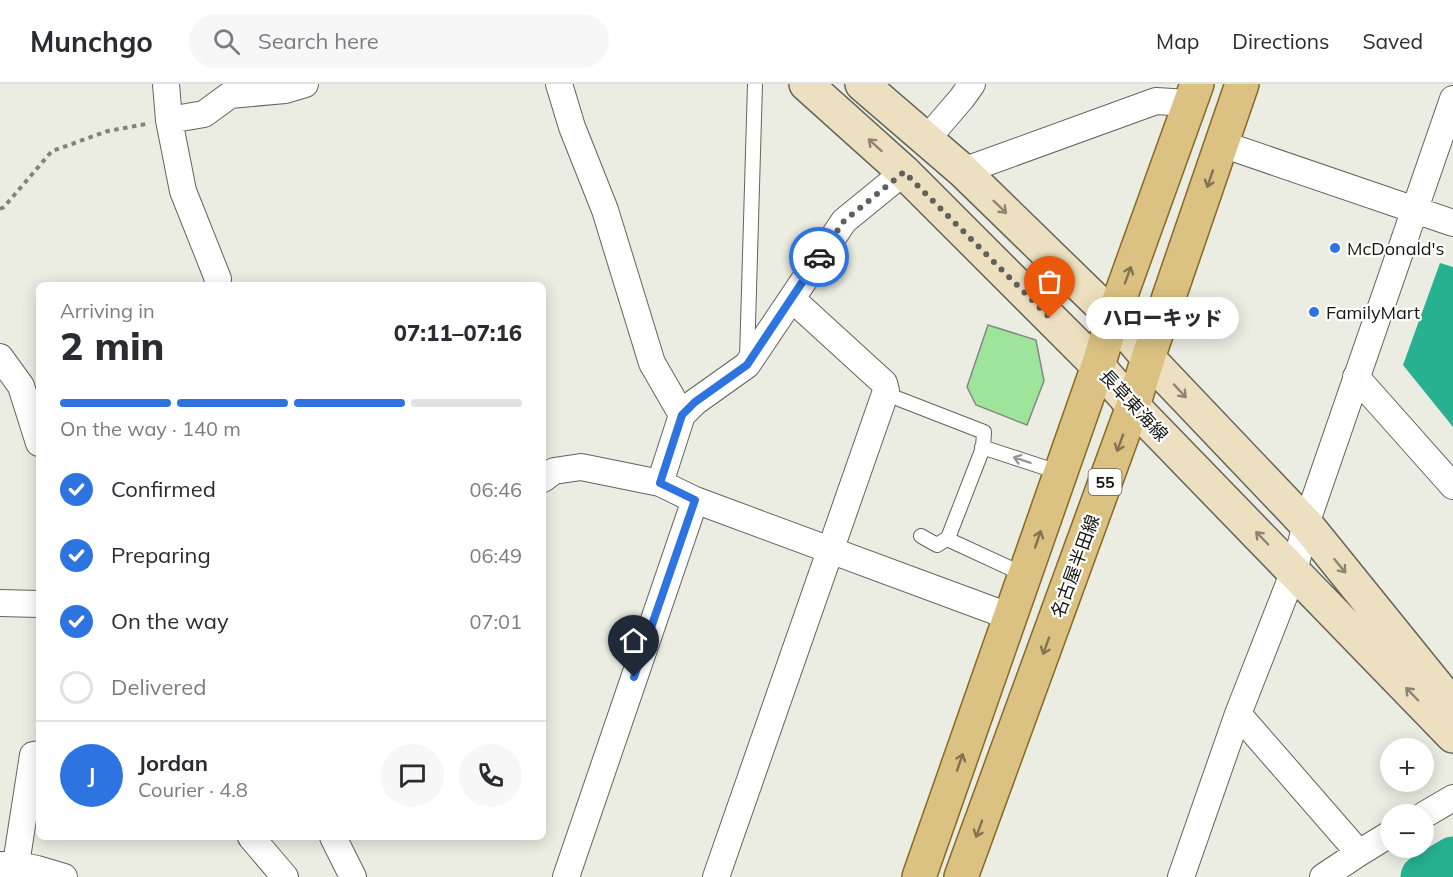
<!DOCTYPE html>
<meta charset="utf-8">
<style>
body{margin:0;font-family:Mulish,"Noto Sans JP",sans-serif;background:#f7f7f7;color:#2b2b33;height:100vh;display:flex;flex-direction:column;font-size:22px;white-space:nowrap}
*{box-sizing:border-box;margin:0}
p{font-size:20px;color:#7c7c81}
.icon{flex:none;width:33px;height:33px;fill:none;stroke:currentColor;stroke-width:2;stroke-linecap:round;stroke-linejoin:round}
.map{position:relative;flex:1;overflow:hidden}
.panel{position:absolute;left:36px;top:198px;width:510px;height:558px;display:flex;flex-direction:column;background:#fff;border-radius:9px;box-shadow:0 3px 15px #0003}
.panel>*{flex:none}
.buttons{position:absolute;left:1380px;top:654px;display:grid;gap:12px}
.buttons a{display:grid;place-items:center;width:54px;height:54px;border-radius:50%;background:#fff;box-shadow:0 3px 15px #0003;font-size:30px}
.pin{position:absolute;display:grid;place-items:center;width:51px;height:51px;color:#fff;margin:-62px -26px;border-radius:50% 50% 50% 0;rotate:-45deg;box-shadow:0 0 6px #0007}
.pin .icon{rotate:45deg}
.courier{position:absolute;display:grid;place-items:center;width:60px;height:60px;margin:-30px;border:4px solid #2d74e1;border-radius:50%;background:#fff;color:#222;box-shadow:0 2px 8px #0007}
.bubble{position:absolute;height:42px;border-radius:21px;background:#fff;box-shadow:0 3px 15px #0003;font-size:20px;font-weight:800;line-height:42px;text-align:center}
.overview em{font-style:normal;font-weight:800}
.overview div{display:flex;flex-direction:column-reverse}
.overview{display:flex;align-items:center;justify-content:space-between;height:102px;padding:0 24px}
h1{font-size:39px;font-weight:800;line-height:45px}
.bar{display:grid;grid-template-columns:repeat(4,1fr);gap:9px 6px;align-content:center;height:72px;padding:0 24px}
.bar i{height:8px;border-radius:4px;background:#e1e1e2}
.bar .active{background:#2d74e1}
.bar p{grid-column:span 4}
.line{display:flex;align-items:center;gap:15px;padding:0 24px;border-top:2px solid #e1e1e2}
.line div{flex:1}
.round{display:grid;place-items:center;flex:none;width:63px;height:63px;border-radius:32px;background:#f7f7f7}
ol{padding:0 24px;list-style:none}
li{display:flex;align-items:center;gap:18px;height:66px}
li p{margin-inline-start:auto}
li .icon{padding:6px;border-radius:50%;background:#2d74e1;color:#fff;stroke-width:4}
li:last-child{color:#7c7c81}
li i{width:33px;height:33px;border:3px solid #e1e1e2;border-radius:50%}
header{display:flex;align-items:center;gap:36px;box-sizing:border-box;height:84px;padding:0 30px;background:#fff;border-bottom:2px solid #e1e1e2}
header strong{font-size:28px}
nav{display:flex;gap:33px;margin-inline-start:auto;font-size:21px}
.search{width:420px;height:54px;background:#f7f7f7;display:flex;align-items:center;gap:15px;box-sizing:border-box;padding:0 21px;border-radius:33px;color:#7c7c81;font-size:22px}
.map>svg:first-child{display:block}
</style>
<header>
<strong>Munchgo</strong>
<div class="search"><svg class="icon" aria-label="search" viewBox="0 0 24 24"><circle cx="10" cy="10" r="6"/><path d="M15 15l6 6"/></svg>Search here</div>
<nav><a>Map</a><a>Directions</a><a>Saved</a></nav>
</header>
<div class="map">
<svg width="1453" height="793" viewBox="0 0 1453 793">
<rect width="100%" height="100%" fill="#ebede2"/>
<!-- water -->
<path fill="#28b191" d="M1440,179L1453,183V343L1403,281Z"/>
<g fill="none" stroke-linecap="round" stroke-linejoin="round">
<!-- river -->
<path stroke="#28b191" stroke-width="45" d="M1423,793L1453,775"/>
</g>
<!-- building -->
<path fill="#9ee49a" stroke="#828a82" stroke-width="1.5" d="M988,241L1036,256L1044,297L1027,341L976,321L967,303Z"/>
<g fill="none" stroke-linecap="round" stroke-linejoin="round">
<!-- lane casing -->
<g stroke="#63655b" stroke-width="16">
<path id="lane" d="M747,274L755,0
M899,315L984,348L983,364L948,454L937,461L921,452
M982,363L1061,389
M947,455L1025,491"/>
</g>
<!-- street casing -->
<g stroke="#63655b" stroke-width="28">
<path id="street" d="M166,0L169,36L183,107L218,195L217,201
M559,0L572,43L605,126L652,279L682,331
M169,36L204,30L230,11L285,6L305,0
M926,56L962,14L972,0
M1222,60L1453,139
M963,87L1156,17L1189,19
M0,273L21,302L39,359
M1356,293L1453,402
M543,395L554,387L581,383L660,399L695,416L1011,533
M660,399L682,331L695,318L747,281L844,137L904,88
M0,519L39,520
M1238,630L1359,769
M1424,731L1453,714
M251,753L285,793
M333,753L353,793
M16,780L37,785L64,793
M0,781L16,780L33,671L39,670
M566,793L695,416
M716,793L886,307L884,299L792,215
M1181,793L1238,630L1294,487L1306,440L1453,15
M1323,793L1359,769L1390,750"/>
</g>
<!-- secondary casing -->
<g stroke="#63655b" stroke-width="36">
<path id="secondary" d="M806,0L904,88L1098,282L1133,322L1453,652
M862,0L963,87L1113,233L1148,274L1306,440L1453,622"/>
</g>
<!-- primary casing -->
<g stroke="#866a24" stroke-width="36">
<path id="primary" d="M919,793L1098,282L1113,233L1197,0
M961,793L1133,322L1148,274L1242,0"/>
</g>
<!-- path -->
<path stroke="#82837b" stroke-width="4" stroke-dasharray="4.5 4.5" stroke-linecap="butt" d="M0,125L4,123L52,67L108,47L146,40"/>
<!-- lane -->
<use href="#lane" stroke="#fff" stroke-width="14"/>
<!-- street -->
<use href="#street" stroke="#fff" stroke-width="26"/>
<!-- secondary -->
<use href="#secondary" stroke="#ede0c0" stroke-width="33"/>
<!-- primary -->
<use href="#primary" stroke="#dbc182" stroke-width="33"/>
</g>
<!-- one-way arrows -->
<defs><path id="oneway-shaft" d="M-6 0H5M1.5-3L5.5 0L1.5 3" fill="none" stroke-width="1.6" stroke-linecap="round" stroke-linejoin="round" transform="scale(1.5)"/></defs>
<g stroke="#8c8572">
<use href="#oneway-shaft" transform="translate(875 61) rotate(-138)"/>
<use href="#oneway-shaft" transform="translate(1000 123) rotate(44)"/>
<use href="#oneway-shaft" transform="translate(1180 307) rotate(47)"/>
<use href="#oneway-shaft" transform="translate(1262 454) rotate(-134)"/>
<use href="#oneway-shaft" transform="translate(1340 482) rotate(51)"/>
<use href="#oneway-shaft" transform="translate(1412 610) rotate(-134)"/>
</g>
<g stroke="#827450">
<use href="#oneway-shaft" transform="translate(1210 95) rotate(109)"/>
<use href="#oneway-shaft" transform="translate(1128 191) rotate(-70)"/>
<use href="#oneway-shaft" transform="translate(1120 359) rotate(110)"/>
<use href="#oneway-shaft" transform="translate(1038 455) rotate(-71)"/>
<use href="#oneway-shaft" transform="translate(1046 562) rotate(110)"/>
<use href="#oneway-shaft" transform="translate(960 678) rotate(-71)"/>
<use href="#oneway-shaft" transform="translate(979 745) rotate(110)"/>
</g>
<use stroke="#969694" href="#oneway-shaft" transform="translate(1022 376) rotate(-162)"/>
<g fill="none" stroke-linecap="round" stroke-linejoin="round">
<!-- done -->
<path stroke="#61615b" stroke-width="6" stroke-dasharray="0 10.8" d="M819,173L844,137L904,88L1050,234"/>
<!-- route -->
<path stroke="#2d74e1" stroke-width="8" d="M634,593L695,416L660,399L682,331L695,318L747,281L819,173"/>
</g>
<!-- markers -->
<g fill="#2d74e1" stroke="#fff" stroke-width="2">
<circle cx="1335" cy="164" r="6"/>
<circle cx="1314" cy="228" r="6"/>
</g>
<g text-anchor="middle" dominant-baseline="central" stroke-width="4.5" stroke-linejoin="round" paint-order="stroke">
<!-- shield labels -->
<rect fill="#fff" stroke="#5c5c59" stroke-width="1.5" x="1088.5" y="385" width="33" height="26" rx="4.5"/>
<g font-size="16" font-weight="bold" fill="#161612">
<text x="1105" y="398">55</text>
</g>
<!-- poi labels -->
<g font-size="18" fill="#161612" stroke="#fff" text-anchor="start">
<text x="1347" y="164">McDonald's</text>
<text x="1326" y="228">FamilyMart</text>
</g>
<!-- street labels -->
<g font-size="18" fill="#161612" stroke="#fff">
<text transform="translate(1134 321) rotate(47)">長草東海線</text>
<text transform="translate(1075 482) rotate(-70)">名古屋半田線</text>
</g>
</g>
</svg>
<div class="buttons">
<a>+</a>
<a>−</a>
</div>
<div class="pin" style="left:1050px;top:234px;background:#ea580c"><svg class="icon" aria-label="bag" viewBox="0 0 24 24"><path d="M5 8h14l-1 12H6zM9 8a3 3 0 0 1 6 0"/></svg></div>
<div class="pin" style="left:634px;top:593px;background:#1f2937"><svg class="icon" aria-label="home" viewBox="0 0 24 24"><path d="M3 11l9-7 9 7M6 9v11h12V9"/></svg></div>
<div class="courier" style="left:819px;top:173px"><svg class="icon" aria-label="car" viewBox="0 0 24 24"><path d="M5 17H2v-5l4-1 3-4h7l3 4 3 1v5h-3M9 17h6M6 11h13"/><circle cx="7" cy="17" r="2"/><circle cx="17" cy="17" r="2"/></svg></div>
<div class="bubble" style="left:1086px;top:213px;width:153px">ハローキッド</div>
<section class="panel">
<div class="overview"><div><h1>2 min</h1><p>Arriving in</p></div><em>07:11–07:16</em></div>
<div class="bar"><i class="active"></i><i class="active"></i><i class="active"></i><i></i><p>On the way · 140 m</p></div>
<ol>
<li><svg class="icon" aria-label="check" viewBox="0 0 24 24"><path d="M5 12l5 5 9-10"/></svg>Confirmed<p>06:46</p></li>
<li><svg class="icon" aria-label="check" viewBox="0 0 24 24"><path d="M5 12l5 5 9-10"/></svg>Preparing<p>06:49</p></li>
<li><svg class="icon" aria-label="check" viewBox="0 0 24 24"><path d="M5 12l5 5 9-10"/></svg>On the way<p>07:01</p></li>
<li><i></i>Delivered</li>
</ol>
<div class="line" style="height:108px"><b class="round" style="background:#2d74e1;color:#fff">J</b><div><b>Jordan</b><p>Courier · 4.8</p></div><a class="round"><svg class="icon" aria-label="chat" viewBox="0 0 24 24"><path d="M4 5h16v11H9l-5 4z"/></svg></a><a class="round"><svg class="icon" aria-label="phone" viewBox="0 0 24 24"><path d="M5 4h4l2 5-3 2q2 4 5 5l2-3 5 2v4C11 20 4 13 5 4z"/></svg></a></div>
</section>
</div>
